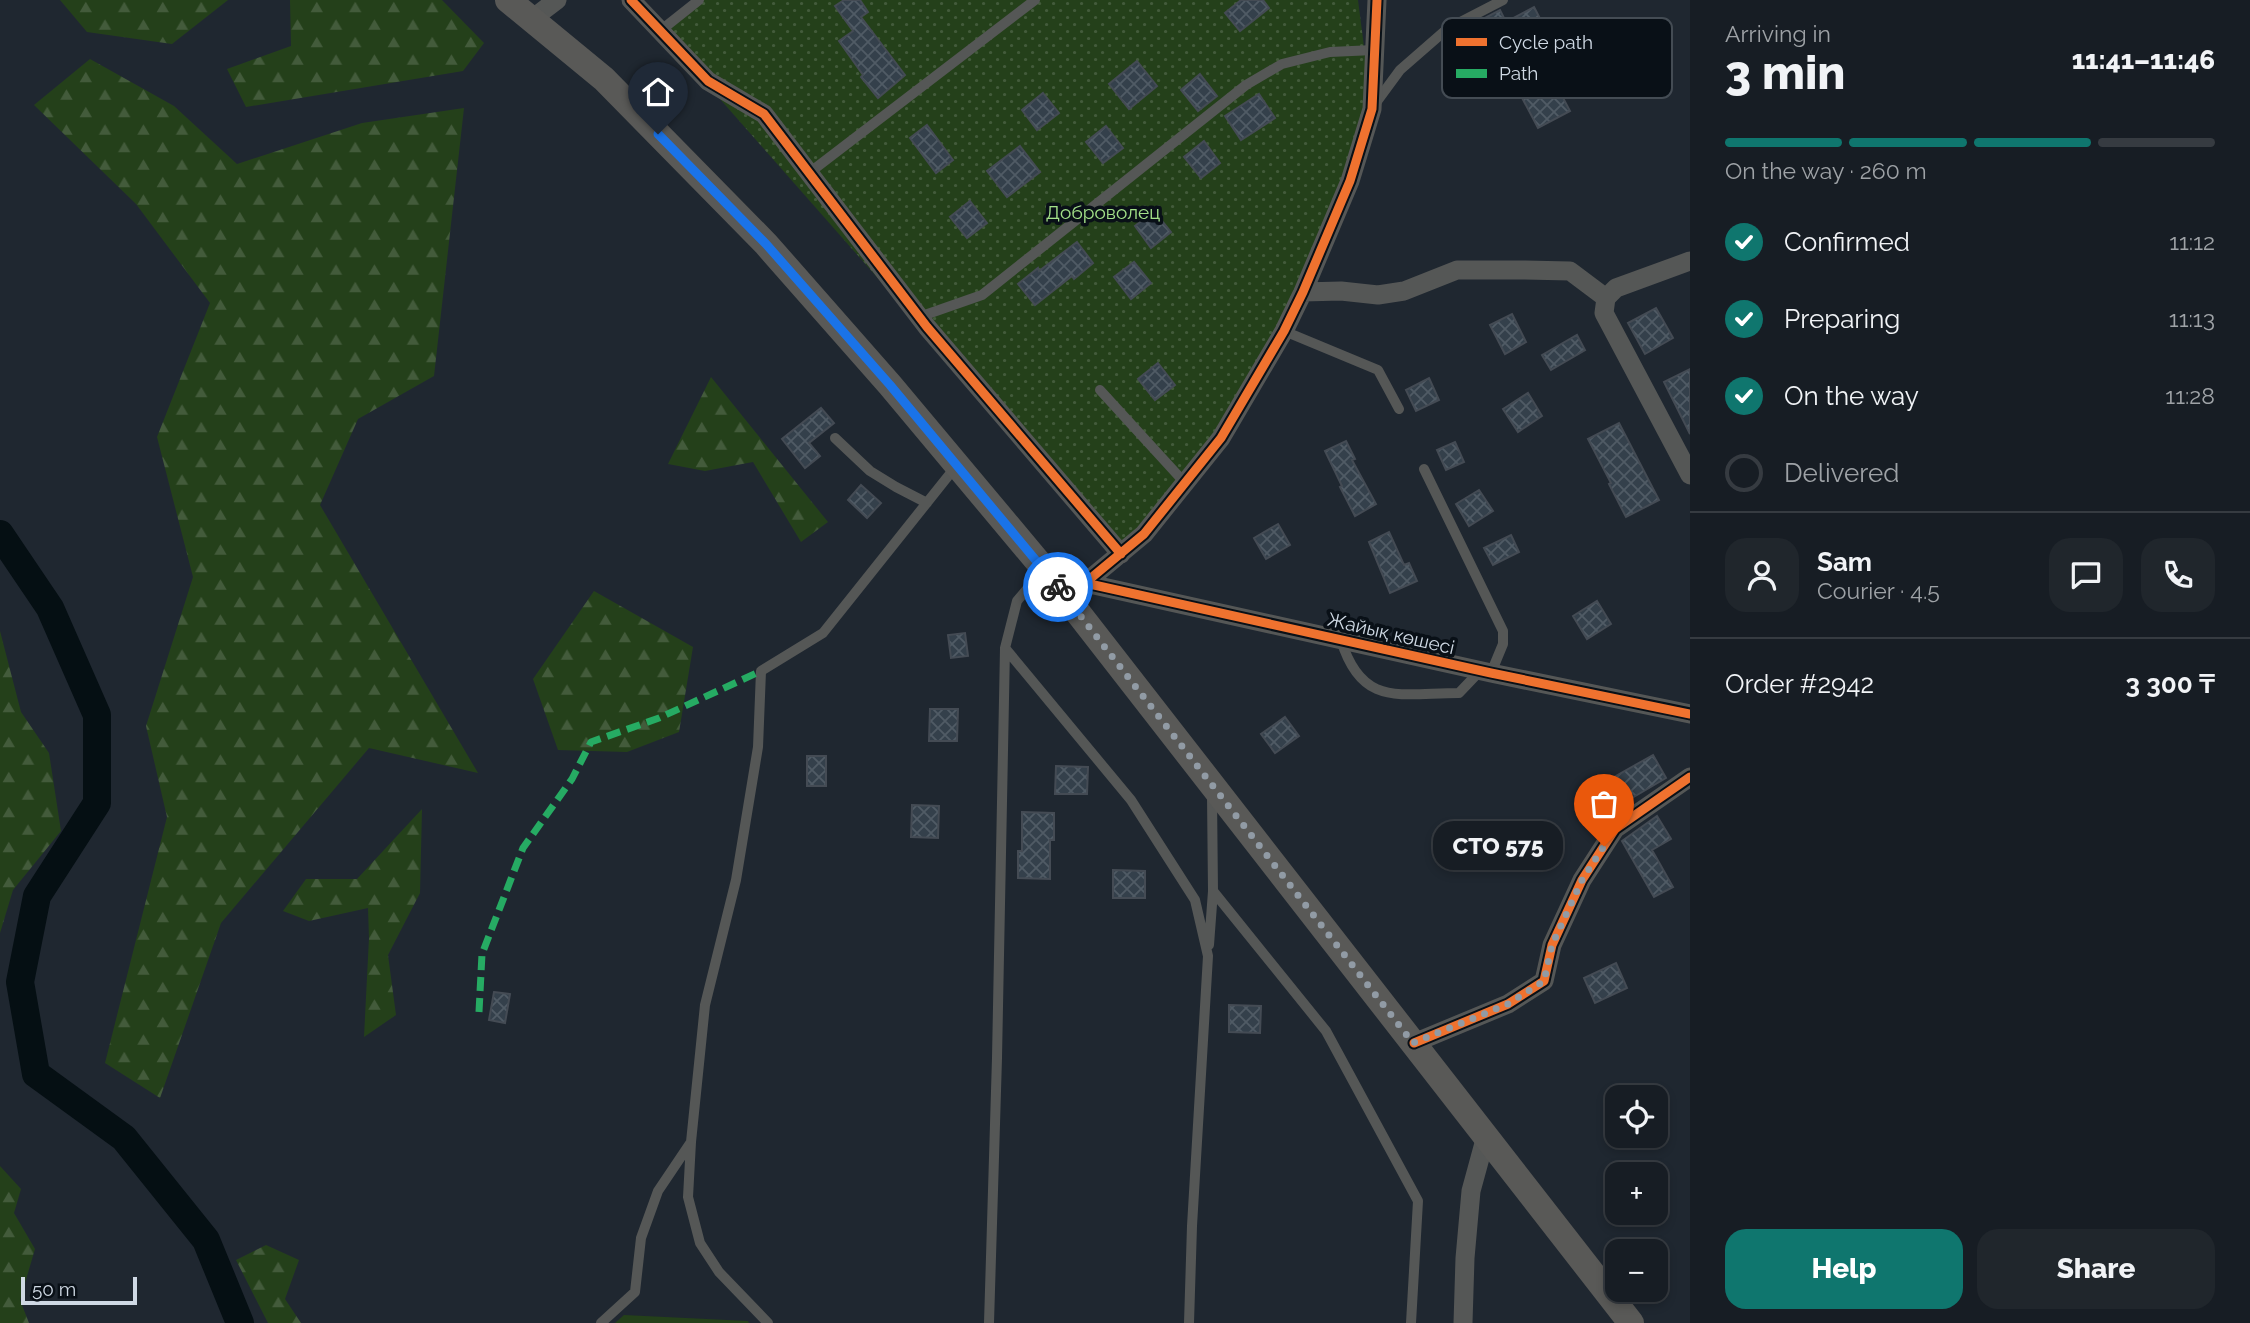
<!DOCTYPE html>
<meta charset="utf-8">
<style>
body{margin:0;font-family:Raleway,sans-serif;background:#20262c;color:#f1f3f6;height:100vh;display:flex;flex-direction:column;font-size:26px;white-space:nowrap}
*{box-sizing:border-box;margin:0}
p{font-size:23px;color:#9ea2a6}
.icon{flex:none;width:38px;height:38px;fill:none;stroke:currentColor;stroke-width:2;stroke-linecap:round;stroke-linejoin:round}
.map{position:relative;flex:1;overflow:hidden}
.drawer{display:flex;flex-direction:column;background:#171d24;width:560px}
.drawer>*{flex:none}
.tools{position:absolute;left:1605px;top:1085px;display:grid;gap:14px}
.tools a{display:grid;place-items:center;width:63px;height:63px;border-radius:14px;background:#171d24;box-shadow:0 4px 10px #0003,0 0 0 2px #363b41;font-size:35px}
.scale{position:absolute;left:21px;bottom:18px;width:116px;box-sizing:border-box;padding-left:7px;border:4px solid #cfd9e4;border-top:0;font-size:19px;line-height:24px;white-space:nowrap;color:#cfd9e4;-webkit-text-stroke:5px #091017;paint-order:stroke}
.pin{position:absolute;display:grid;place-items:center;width:60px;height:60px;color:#fff;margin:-72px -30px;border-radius:50% 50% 50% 0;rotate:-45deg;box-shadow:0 0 7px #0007}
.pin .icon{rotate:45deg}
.courier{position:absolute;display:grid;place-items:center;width:70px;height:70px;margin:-35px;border:5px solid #1a73e8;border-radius:50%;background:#fff;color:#222;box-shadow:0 2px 9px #0007}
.bubble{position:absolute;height:49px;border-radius:21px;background:#171d24;box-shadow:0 4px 10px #0003,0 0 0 2px #363b41;font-size:23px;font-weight:800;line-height:49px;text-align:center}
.overview em{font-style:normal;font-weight:800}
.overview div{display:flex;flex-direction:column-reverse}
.overview{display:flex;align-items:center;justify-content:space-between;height:119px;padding:0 35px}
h1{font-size:46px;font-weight:800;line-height:52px}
.bar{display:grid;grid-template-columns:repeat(4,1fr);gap:10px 7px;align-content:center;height:84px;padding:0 35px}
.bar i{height:9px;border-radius:5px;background:#363b41}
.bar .on{background:#0f766e}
.bar p{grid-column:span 4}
.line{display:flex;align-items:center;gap:18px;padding:0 35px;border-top:2px solid #363b41}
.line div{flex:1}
.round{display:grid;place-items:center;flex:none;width:74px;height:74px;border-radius:21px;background:#20262c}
ol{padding:0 35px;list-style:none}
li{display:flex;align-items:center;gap:21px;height:77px}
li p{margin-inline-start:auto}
li .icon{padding:7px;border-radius:50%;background:#0f766e;color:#fff;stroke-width:4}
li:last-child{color:#9ea2a6}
li i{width:38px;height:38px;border:4px solid #363b41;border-radius:50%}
.button{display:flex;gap:14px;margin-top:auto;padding:14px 35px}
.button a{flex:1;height:80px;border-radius:21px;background:#0f766e;color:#fff;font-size:28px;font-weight:800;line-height:80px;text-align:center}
.button a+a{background:#20262c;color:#f1f3f6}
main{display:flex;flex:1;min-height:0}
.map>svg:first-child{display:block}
</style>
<main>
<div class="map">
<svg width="1690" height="1323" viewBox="0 0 1690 1323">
<defs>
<pattern id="forest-firs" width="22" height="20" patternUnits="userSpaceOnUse" patternTransform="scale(1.75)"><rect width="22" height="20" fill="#24401a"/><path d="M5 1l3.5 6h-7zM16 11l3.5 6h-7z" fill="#435b3b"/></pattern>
<pattern id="garden-dots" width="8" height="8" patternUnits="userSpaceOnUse" patternTransform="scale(1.75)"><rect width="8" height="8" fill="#24401a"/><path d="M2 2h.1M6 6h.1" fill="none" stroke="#435b3b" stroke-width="1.8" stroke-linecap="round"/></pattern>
<pattern id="building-cross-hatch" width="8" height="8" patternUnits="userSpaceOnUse" patternTransform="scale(1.75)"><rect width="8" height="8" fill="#34404b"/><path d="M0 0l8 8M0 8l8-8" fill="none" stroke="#505b65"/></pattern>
</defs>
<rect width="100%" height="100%" fill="#1f2730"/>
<!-- green -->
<path fill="#24401a" d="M624,1315L748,1321L749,1323H615Z"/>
<!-- forest -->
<path fill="url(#forest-firs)" d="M60,0H228L172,44L87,32Z
M290,0H442L484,43L463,71L246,107L227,69L291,46Z
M90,59L174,106L237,164L362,123L464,108L434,376L358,419L320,505L478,773L369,748L221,923L160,1098L105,1063L167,817L146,726L193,577L157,437L210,303L136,204L34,105Z
M711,377L828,522L801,542L753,462L705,471L668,464Z
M594,591L693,647L679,732L627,752L558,750L533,679Z
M0,631L21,712L49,753L61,831L13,890L0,933Z
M422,809L420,893L388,955L396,1015L364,1037L369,938L368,908L309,921L283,911L306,879H357Z
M0,1166L21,1189L14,1213L35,1249L20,1300L29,1323H0Z
M266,1245L299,1260L285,1299L301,1323H268L236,1260Z"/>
<!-- garden -->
<path fill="url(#garden-dots)" d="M697,0H1358L1372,109L1284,331L1185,483L1121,554L660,31Z"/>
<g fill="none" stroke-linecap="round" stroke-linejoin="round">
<!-- river -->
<path stroke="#050f13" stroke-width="28" d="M0,534L50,608L97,715V803L37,896L20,982L36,1074L124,1138L206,1240L240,1323"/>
</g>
<!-- building -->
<path fill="url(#building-cross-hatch)" stroke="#444b54" stroke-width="2" d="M844,0H860L868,12L861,17L905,75L878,98L861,77L863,75L839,41L853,31L835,6Z
M1241,0H1263L1269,8L1240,31L1225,13Z
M1534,7L1545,28L1539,31L1541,34L1532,39L1570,111L1538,128L1481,20L1500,10L1506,22Z
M1137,61L1157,86L1129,109L1109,84Z
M1200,74L1217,96L1198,111L1181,90Z
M1043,93L1059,113L1037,130L1022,110Z
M1259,94L1275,118L1241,140L1225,116Z
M927,125L953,160L936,173L910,138Z
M1106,126L1123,148L1103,163L1086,142Z
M1204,141L1220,163L1201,178L1184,157Z
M1020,146L1040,172L1007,197L987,171Z
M970,201L987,223L967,238L950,217Z
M1154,211L1171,232L1151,248L1135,226Z
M1077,242L1093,263L1074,279L1072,276L1035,305L1018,284L1038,268L1039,271Z
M1134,262L1151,283L1131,299L1114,277Z
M1656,308L1673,338L1645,354L1628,323Z
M1512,314L1526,342L1505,354L1490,325Z
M1577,335L1585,350L1551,370L1542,355Z
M1158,363L1175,385L1155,400L1138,379Z
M1690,369V434L1664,382Z
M1429,378L1439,400L1416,411L1406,390Z
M1528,393L1542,416L1518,432L1503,409Z
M821,408L834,423L809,443L820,456L805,468L782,439Z
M1619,423L1659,500L1626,517L1609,484L1611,483L1588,439Z
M1346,441L1355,459L1352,460L1376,504L1355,516L1340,487L1342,486L1325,451Z
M1455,442L1464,462L1446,470L1437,450Z
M861,485L881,503L867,518L848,500Z
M1479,490L1493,511L1469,526L1456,504Z
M1278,524L1290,545L1266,559L1254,538Z
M1389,532L1404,565L1409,563L1417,581L1390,593L1369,542Z
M1511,535L1519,552L1493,565L1484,548Z
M1597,601L1611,624L1587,639L1573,616Z
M965,633L968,656L951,658L948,635Z
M930,709H958L957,741H929Z
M1285,717L1299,736L1275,753L1261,734Z
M1653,755L1666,778L1598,818L1584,794Z
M807,756H826V786H807Z
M1056,766L1088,767L1087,794H1055Z
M912,805L939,806L938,838L911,837Z
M1022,812L1054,813V840H1050V879L1018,878V851H1022Z
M1657,816L1671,839L1652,850L1673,887L1654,897L1622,841Z
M1113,870L1145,871V898H1113Z
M1616,963L1627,988L1595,1003L1584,978Z
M494,992L510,994L505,1023L489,1020Z
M1229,1005L1261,1006L1260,1033L1229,1032Z"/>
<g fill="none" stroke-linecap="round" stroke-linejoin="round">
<!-- service -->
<path stroke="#555756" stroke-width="10" d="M660,31L699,0
M1375,104L1400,70L1447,29L1503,0
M809,173L1035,0
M919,317L982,295L1246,85L1282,64L1330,52L1374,50
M1284,331L1378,370L1399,409
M1100,390L1185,483
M835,438L870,471L896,487L927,503
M1424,469L1503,631V644L1491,673
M1042,571L1017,601L1005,648L1131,800L1195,900L1208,956L1192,1226L1189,1323
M1341,640C1362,708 1400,693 1459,693L1480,671
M1213,891L1326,1031L1418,1201L1411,1323
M1209,945L1213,891L1212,796
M601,1323L635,1292L641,1238L658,1191L691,1142
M768,1323L719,1272L700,1243L688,1197L691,1142L705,1005L736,880L758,747L761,671L823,633L957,465
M989,1323L997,1058L1005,648"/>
<!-- minor -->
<path stroke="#555756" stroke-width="19" d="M631,0L708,81L764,114L927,327L1121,554
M532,19L557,0
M1690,261L1616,288L1606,298L1604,313L1690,475
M1303,292L1341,291L1378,295L1404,291L1457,270H1525L1570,271L1606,298
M1085,583L1491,673L1690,714
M1063,593L1085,583L1144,534L1221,438L1284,331L1303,292L1350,181L1372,109L1377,0
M1414,1043L1508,1004L1544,981L1552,945L1582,880L1615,829L1690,777
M1463,1323L1465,1258L1471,1191L1486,1136"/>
<!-- secondary -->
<path stroke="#595957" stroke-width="26" d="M508,0L604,79L766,244L890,385L1044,569L1631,1323"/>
<!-- quiet -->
<path stroke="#26ab63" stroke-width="7" stroke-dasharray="14 7" stroke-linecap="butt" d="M479,1012L482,954L523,848L572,779L591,742L659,718L761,671"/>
<!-- cycleway casing -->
<g stroke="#091017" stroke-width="13">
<path id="cycleway" d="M631,0L708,81L764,114L927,327L1121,554
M1085,583L1491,673L1690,714
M1063,593L1085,583L1144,534L1221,438L1284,331L1303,292L1350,181L1372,109L1377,0
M1414,1043L1508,1004L1544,981L1552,945L1582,880L1615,829L1690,777"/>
</g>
<!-- cycleway -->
<use href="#cycleway" stroke="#ef722f" stroke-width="9"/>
</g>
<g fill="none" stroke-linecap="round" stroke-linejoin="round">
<!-- done -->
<path stroke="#919ba5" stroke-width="7" stroke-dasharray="0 12.6" d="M1058,587L1413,1043L1508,1004L1544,981L1552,945L1582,880L1604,846"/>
<!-- route -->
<path stroke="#1a73e8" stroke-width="9" d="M658,134L766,244L890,385L1058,587"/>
</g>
<g text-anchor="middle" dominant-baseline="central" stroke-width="7" stroke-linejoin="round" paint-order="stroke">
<!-- park labels -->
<g font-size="19" fill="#a3e189" stroke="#091017">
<text x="1103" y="212">Доброволец</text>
</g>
<!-- street labels -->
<g font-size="19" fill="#cfd9e4" stroke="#091017">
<text transform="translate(1391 633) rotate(13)">Жайық көшесі</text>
</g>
</g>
<!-- legend -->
<rect x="1442" y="18" width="230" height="80" rx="10" fill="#091017" stroke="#444c54" stroke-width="2"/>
<rect x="1456" y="38" width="31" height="8" fill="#ef722f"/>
<rect x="1456" y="69" width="31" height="9" fill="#26ab63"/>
<g font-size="19" fill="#cfd9e4">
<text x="1499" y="49">Cycle path</text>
<text x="1499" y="80">Path</text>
</g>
</svg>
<div class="tools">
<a><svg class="icon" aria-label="locate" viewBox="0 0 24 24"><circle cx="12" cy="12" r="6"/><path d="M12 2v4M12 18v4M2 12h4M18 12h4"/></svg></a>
<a>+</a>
<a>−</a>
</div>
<div class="scale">50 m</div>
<div class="pin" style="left:1604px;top:846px;background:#ea580c"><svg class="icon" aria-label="bag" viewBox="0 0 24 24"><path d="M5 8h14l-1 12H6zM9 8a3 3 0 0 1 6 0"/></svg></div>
<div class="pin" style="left:658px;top:134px;background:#1f2937"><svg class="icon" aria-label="home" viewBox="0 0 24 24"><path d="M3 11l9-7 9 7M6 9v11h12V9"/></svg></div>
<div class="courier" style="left:1058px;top:587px"><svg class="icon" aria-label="bike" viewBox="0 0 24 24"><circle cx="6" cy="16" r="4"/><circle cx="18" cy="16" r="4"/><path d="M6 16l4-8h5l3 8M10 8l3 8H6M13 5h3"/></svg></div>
<div class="bubble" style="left:1433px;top:821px;width:130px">СТО 575</div>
</div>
<section class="drawer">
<div class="overview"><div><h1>3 min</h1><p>Arriving in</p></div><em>11:41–11:46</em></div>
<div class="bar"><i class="on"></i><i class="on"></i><i class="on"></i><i></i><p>On the way · 260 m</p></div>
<ol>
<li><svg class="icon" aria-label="check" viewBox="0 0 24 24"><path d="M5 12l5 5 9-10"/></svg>Confirmed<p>11:12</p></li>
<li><svg class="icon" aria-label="check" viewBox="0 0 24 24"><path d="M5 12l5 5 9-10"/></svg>Preparing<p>11:13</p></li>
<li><svg class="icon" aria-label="check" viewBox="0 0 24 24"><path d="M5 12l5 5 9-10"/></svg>On the way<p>11:28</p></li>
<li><i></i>Delivered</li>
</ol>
<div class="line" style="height:126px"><a class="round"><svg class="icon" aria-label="person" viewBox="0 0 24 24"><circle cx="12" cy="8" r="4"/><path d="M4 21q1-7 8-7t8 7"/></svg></a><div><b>Sam</b><p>Courier · 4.5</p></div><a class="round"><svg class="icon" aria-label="chat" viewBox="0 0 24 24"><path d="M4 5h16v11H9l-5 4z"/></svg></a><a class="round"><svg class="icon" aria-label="phone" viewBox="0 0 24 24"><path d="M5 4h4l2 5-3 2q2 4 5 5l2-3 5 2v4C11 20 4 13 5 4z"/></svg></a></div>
<div class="line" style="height:91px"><div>Order #2942</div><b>3 300 ₸</b></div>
<div class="button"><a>Help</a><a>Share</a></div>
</section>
</main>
